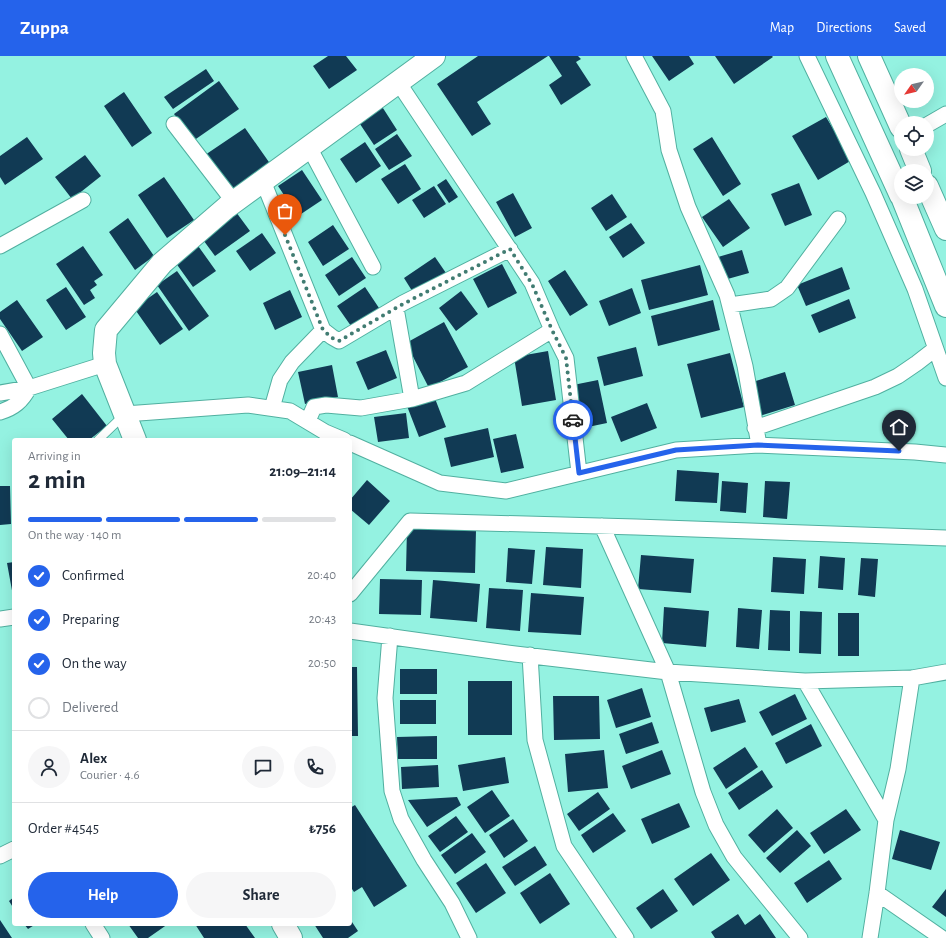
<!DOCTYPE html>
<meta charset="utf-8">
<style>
body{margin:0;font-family:"Alegreya Sans",sans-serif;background:#f6f6f7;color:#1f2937;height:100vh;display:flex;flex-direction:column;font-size:15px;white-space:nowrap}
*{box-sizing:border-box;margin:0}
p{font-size:13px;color:#747a83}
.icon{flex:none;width:22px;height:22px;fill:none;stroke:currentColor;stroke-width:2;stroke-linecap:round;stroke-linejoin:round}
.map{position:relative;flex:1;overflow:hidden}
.drawer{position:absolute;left:12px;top:382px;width:340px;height:488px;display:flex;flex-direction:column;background:#fff;border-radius:4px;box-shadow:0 4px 16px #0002}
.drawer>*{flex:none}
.needle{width:26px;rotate:236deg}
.buttons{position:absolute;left:894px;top:12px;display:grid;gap:8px}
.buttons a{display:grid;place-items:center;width:40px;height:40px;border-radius:50%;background:#fff;box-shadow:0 4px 16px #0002;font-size:20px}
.pin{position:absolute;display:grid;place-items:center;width:34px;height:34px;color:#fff;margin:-41px -17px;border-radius:50% 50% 50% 0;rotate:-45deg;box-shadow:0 0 4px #0007}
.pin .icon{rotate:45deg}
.courier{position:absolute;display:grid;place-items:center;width:40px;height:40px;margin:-20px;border:3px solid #2563eb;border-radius:50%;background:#fff;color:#222;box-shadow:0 1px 5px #0007}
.headline em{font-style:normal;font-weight:600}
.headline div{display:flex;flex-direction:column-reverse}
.headline{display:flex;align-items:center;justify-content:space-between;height:68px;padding:0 16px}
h1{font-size:26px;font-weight:600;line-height:30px}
.bar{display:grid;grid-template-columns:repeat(4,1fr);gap:6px 4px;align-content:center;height:48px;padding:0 16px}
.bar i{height:5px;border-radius:3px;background:#e0e1e3}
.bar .current{background:#2563eb}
.bar p{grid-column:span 4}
.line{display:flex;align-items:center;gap:10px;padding:0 16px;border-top:1px solid #e0e1e3}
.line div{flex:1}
.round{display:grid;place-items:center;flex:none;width:42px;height:42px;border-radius:21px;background:#f6f6f7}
ol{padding:0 16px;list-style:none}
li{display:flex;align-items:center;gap:12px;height:44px}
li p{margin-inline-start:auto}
li .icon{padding:4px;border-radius:50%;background:#2563eb;color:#fff;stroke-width:4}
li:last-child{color:#747a83}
li i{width:22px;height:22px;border:2px solid #e0e1e3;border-radius:50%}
.cta{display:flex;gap:8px;margin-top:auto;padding:8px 16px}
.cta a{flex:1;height:46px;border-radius:24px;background:#2563eb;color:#fff;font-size:16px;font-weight:600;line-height:46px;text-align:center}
.cta a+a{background:#f6f6f7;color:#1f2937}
header{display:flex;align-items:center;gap:24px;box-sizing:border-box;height:56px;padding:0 20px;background:#2563eb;color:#fff}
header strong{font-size:19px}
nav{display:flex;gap:22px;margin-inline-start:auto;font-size:14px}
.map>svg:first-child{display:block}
</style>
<header>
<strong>Zuppa</strong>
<nav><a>Map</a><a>Directions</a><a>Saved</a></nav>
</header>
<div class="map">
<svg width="946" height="882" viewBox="0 0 946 882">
<rect width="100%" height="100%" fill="#94f2e1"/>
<!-- building -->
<path fill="#113a54" d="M328,0H346L357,14L329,33L313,10Z
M478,0H548L477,46L491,68L472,80L437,28Z
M549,0H578L581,3L576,6L591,29L561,49L549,29L562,20Z
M652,0H689L694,8L669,25Z
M715,0H772L773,1L734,28Z
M206,13L214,25L173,53L164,41Z
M219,25L239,53L193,85L174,58Z
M124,36L152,77L132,91L104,50Z
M381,49L397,74L374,89L358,65Z
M826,61L852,104L818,124L792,80Z
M245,72L271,109L230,137L205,99Z
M397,78L412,100L389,114L375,93Z
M27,81L43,103L5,129L0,121V100Z
M712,81L741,128L723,140L693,93Z
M365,86L381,110L356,127L340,103Z
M85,99L101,120L72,143L55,121Z
M405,108L421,133L398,148L381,123Z
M302,114L322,144L298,160L278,130Z
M164,121L194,164L167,182L138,139Z
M446,123L458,141L449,147L437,129Z
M799,127L812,159L785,170L771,138Z
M434,130L446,148L424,162L412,144Z
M513,137L532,172L515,181L496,146Z
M612,138L627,161L606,175L591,152Z
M729,143L750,172L723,191L702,161Z
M236,156L250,175L215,200L201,181Z
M128,162L154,200L135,214L109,176Z
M631,167L645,187L623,202L609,181Z
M333,169L349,193L323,210L308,186Z
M262,177L276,197L250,215L236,195Z
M196,187L216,215L193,231L173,203Z
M83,190L103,219L94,225L97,229L90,234L95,242L84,249L56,208Z
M742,194L749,217L724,224L718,201Z
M352,201L366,222L339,240L325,219Z
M435,201L446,217L414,238L404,222Z
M502,208L517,237L488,252L473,223Z
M700,209L708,239L649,254L641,224Z
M842,211L850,233L806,250L797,229Z
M565,214L588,249L570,260L548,225Z
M177,215L209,260L189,275L157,229Z
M66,231L86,261L66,274L46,244Z
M365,231L379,252L351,270L337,250Z
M632,232L641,257L609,270L599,245Z
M290,234L302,261L275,274L263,247Z
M461,235L478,258L456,275L439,252Z
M157,236L183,273L160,289L134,252Z
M849,243L856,262L819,277L811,259Z
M17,244L43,281L22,295L0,263V256Z
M713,244L720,274L658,290L651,260Z
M444,266L468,311L429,332L406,287Z
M636,291L643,320L604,330L597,301Z
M386,294L397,322L368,334L356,306Z
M548,295L556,344L522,350L514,301Z
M730,297L744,351L701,362L687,308Z
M332,309L338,341L305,348L298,316Z
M785,316L795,349L760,360L749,327Z
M598,324L607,367L583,372L573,329Z
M82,338L107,370L89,384H69L52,363Z
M434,340L446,371L419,381L407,350Z
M647,347L657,372L621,386L611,361Z
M406,357L409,382L378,386L374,361Z
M488,372L494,401L451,411L444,382Z
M516,378L524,412L501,417L493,383Z
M677,414L719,417L717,447L675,445Z
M367,424L390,445L369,469L350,453V444Z
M722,425L748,427L746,457L720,455Z
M765,425L790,426L787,463L763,461Z
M0,430H10L11,468L0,469Z
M407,472L476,474L475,517L406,515Z
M546,491L583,493L581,532L543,529Z
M508,492L535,494L532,528L506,526Z
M641,499L694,503L691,537L638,533Z
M820,500L845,502L843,534L818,532Z
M773,501L806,503L804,538L771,536Z
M861,502L878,503L875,541L858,539Z
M14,506V540H13L7,507Z
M380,523L422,524L421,559L379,558Z
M433,524L480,528L477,566L430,562Z
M489,532L523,534L520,575L486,572Z
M531,537L584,541L581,579L528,576Z
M664,551L709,555L706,591L662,587Z
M738,552L762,554L759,593L736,591Z
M770,554L790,555V595L768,594Z
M800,555L822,556L821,598L799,597Z
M838,557H859V600H838Z
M350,611H357L358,680H350Z
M400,613H437V638H400Z
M468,625H512V679H468Z
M642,632L651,661L616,672L607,644Z
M795,638L807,663L772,680L759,656Z
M553,640H599L600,683L554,684Z
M739,643L746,666L711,676L704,652Z
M400,644H436V668H400Z
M652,666L659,687L626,698L619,678Z
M811,668L822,690L786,708L775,687Z
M437,680V703H398L397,681Z
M745,691L758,711L726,733L713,712Z
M604,694L608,732L568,736L565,698Z
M662,694L671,718L631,733L622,710Z
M505,701L509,727L463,735L458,709Z
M438,709L439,731L402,733L401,711Z
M762,714L773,731L739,754L728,737Z
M492,734L510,760L485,777L467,751Z
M598,736L610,753L579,775L567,758Z
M457,741L461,749L427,771L408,744Z
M679,747L690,771L652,788L641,763Z
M355,749L407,830L374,851L362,831L354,836L350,830V752Z
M777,753L793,772L764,797L748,779Z
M846,753L861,774L824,798L810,777Z
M613,757L626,775L593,797L581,779Z
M456,760L468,776L440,796L428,780Z
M513,763L528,785L504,802L489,779Z
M797,774L811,790L780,817L766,802Z
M900,774L940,786L931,814L892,803Z
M472,777L486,796L455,818L441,799Z
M535,790L547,809L515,830L502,811Z
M711,797L730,824L693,850L674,823Z
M829,804L842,823L807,847L794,827Z
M486,807L506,837L476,857L456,827Z
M550,817L570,848L540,868L520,837Z
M663,833L678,855L651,873L636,852Z
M946,833V861L932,851Z
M14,841V853L9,845Z
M738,858L745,869L760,858L776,882H715L711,876Z
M350,863L358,875L348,882H323L314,868H350Z
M0,864L12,882H0Z
M24,868H36L28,873Z
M128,868H168L148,882H138Z
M195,868H245L255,882H204Z"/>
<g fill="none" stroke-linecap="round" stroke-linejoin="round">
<!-- lane casing -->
<g stroke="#51b0a0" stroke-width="10">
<path id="lane" d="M98,384L123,360"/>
</g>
<!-- street casing -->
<g stroke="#51b0a0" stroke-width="17">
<path id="street" d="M634,0L663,55L669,94L688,151L727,239L745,310L759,389
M807,0L873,137L915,233L946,322
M398,26L532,227L552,274L566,302L579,417
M174,68L234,146
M927,69L946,58
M309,91L373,211
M263,125L323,274L292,306L280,324L272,352
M0,190L83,144
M730,249L771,243L787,232L838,163
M396,252L412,343
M323,274L332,281L339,285L403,247L510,193
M0,278L29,332C22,345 14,352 0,356
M0,337L29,332L105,308
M125,358L248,349L290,355L325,376L344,384
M308,365L314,351L326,349L361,352L412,343L466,327L552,274
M755,372L875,331L898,320L917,307L935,293
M350,387L440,427L506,435L676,394L759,389L915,396L946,399
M602,470L668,616L703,736L716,769L734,801L800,882
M350,538L410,465L636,471L946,482
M0,563L14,561
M350,575L515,598L668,616L805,625L912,622L946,616
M390,580L385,642L392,735L401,763L424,804L452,847L469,882
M530,599L535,684L564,790L626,882
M805,625L886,764
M0,800L14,793
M877,837L942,882
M93,868L102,882
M870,882L877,837L886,764L898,713L912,622"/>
</g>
<!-- secondary casing -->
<g stroke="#51b0a0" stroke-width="24">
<path id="secondary" d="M837,0L901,140
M869,0L901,71
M911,93L920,115
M927,130L946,173
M902,141L946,250
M135,384L105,308L104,297L106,274L162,207L227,151L434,0
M283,868L291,882"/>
</g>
<!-- lane -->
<use href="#lane" stroke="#fff" stroke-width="8"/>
<!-- street -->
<use href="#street" stroke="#fff" stroke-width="15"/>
<!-- secondary -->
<use href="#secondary" stroke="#fff" stroke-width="22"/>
</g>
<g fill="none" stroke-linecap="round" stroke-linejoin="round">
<!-- done -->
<path stroke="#417c72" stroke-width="4" stroke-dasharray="0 7.2" d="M285,179L323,274L332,282L339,285L403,248L510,193L532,228L552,274L566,302L573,364"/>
<!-- route -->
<path stroke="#2563eb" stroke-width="5" d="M573,364L579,417L676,394L758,389L899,395"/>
</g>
</svg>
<div class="buttons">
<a><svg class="needle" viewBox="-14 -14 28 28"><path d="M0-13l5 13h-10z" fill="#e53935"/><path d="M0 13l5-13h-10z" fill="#747a83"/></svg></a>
<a><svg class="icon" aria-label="locate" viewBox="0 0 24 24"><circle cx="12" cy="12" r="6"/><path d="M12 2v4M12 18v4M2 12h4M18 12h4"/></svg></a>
<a><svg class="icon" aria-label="layers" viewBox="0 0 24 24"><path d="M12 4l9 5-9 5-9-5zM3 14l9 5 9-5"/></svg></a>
</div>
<div class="pin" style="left:285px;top:179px;background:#ea580c"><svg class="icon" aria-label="bag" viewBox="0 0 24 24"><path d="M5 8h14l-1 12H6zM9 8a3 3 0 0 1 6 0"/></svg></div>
<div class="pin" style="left:899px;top:395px;background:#1f2937"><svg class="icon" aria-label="home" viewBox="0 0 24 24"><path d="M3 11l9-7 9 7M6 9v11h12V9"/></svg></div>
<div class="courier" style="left:573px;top:364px"><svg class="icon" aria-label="car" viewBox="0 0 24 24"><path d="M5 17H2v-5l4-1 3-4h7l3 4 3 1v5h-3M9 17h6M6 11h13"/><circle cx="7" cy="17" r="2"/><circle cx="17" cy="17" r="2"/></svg></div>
<section class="drawer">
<div class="headline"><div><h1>2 min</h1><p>Arriving in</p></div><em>21:09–21:14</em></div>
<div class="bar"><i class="current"></i><i class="current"></i><i class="current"></i><i></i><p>On the way · 140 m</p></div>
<ol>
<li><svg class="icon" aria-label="check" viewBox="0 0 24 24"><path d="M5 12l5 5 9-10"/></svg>Confirmed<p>20:40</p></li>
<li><svg class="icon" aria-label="check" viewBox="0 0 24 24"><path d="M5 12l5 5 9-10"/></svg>Preparing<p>20:43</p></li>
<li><svg class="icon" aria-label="check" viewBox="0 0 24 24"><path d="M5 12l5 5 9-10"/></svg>On the way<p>20:50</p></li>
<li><i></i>Delivered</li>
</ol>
<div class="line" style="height:72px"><a class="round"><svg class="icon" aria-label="person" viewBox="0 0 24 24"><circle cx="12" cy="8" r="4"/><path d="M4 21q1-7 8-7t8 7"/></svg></a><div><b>Alex</b><p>Courier · 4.6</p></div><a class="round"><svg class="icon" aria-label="chat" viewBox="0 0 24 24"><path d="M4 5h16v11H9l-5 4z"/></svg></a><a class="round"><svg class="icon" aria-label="phone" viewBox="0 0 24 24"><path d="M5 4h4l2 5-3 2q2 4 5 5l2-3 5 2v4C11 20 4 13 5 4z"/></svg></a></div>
<div class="line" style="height:52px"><div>Order #4545</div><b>₺756</b></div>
<div class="cta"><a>Help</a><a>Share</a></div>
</section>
</div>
